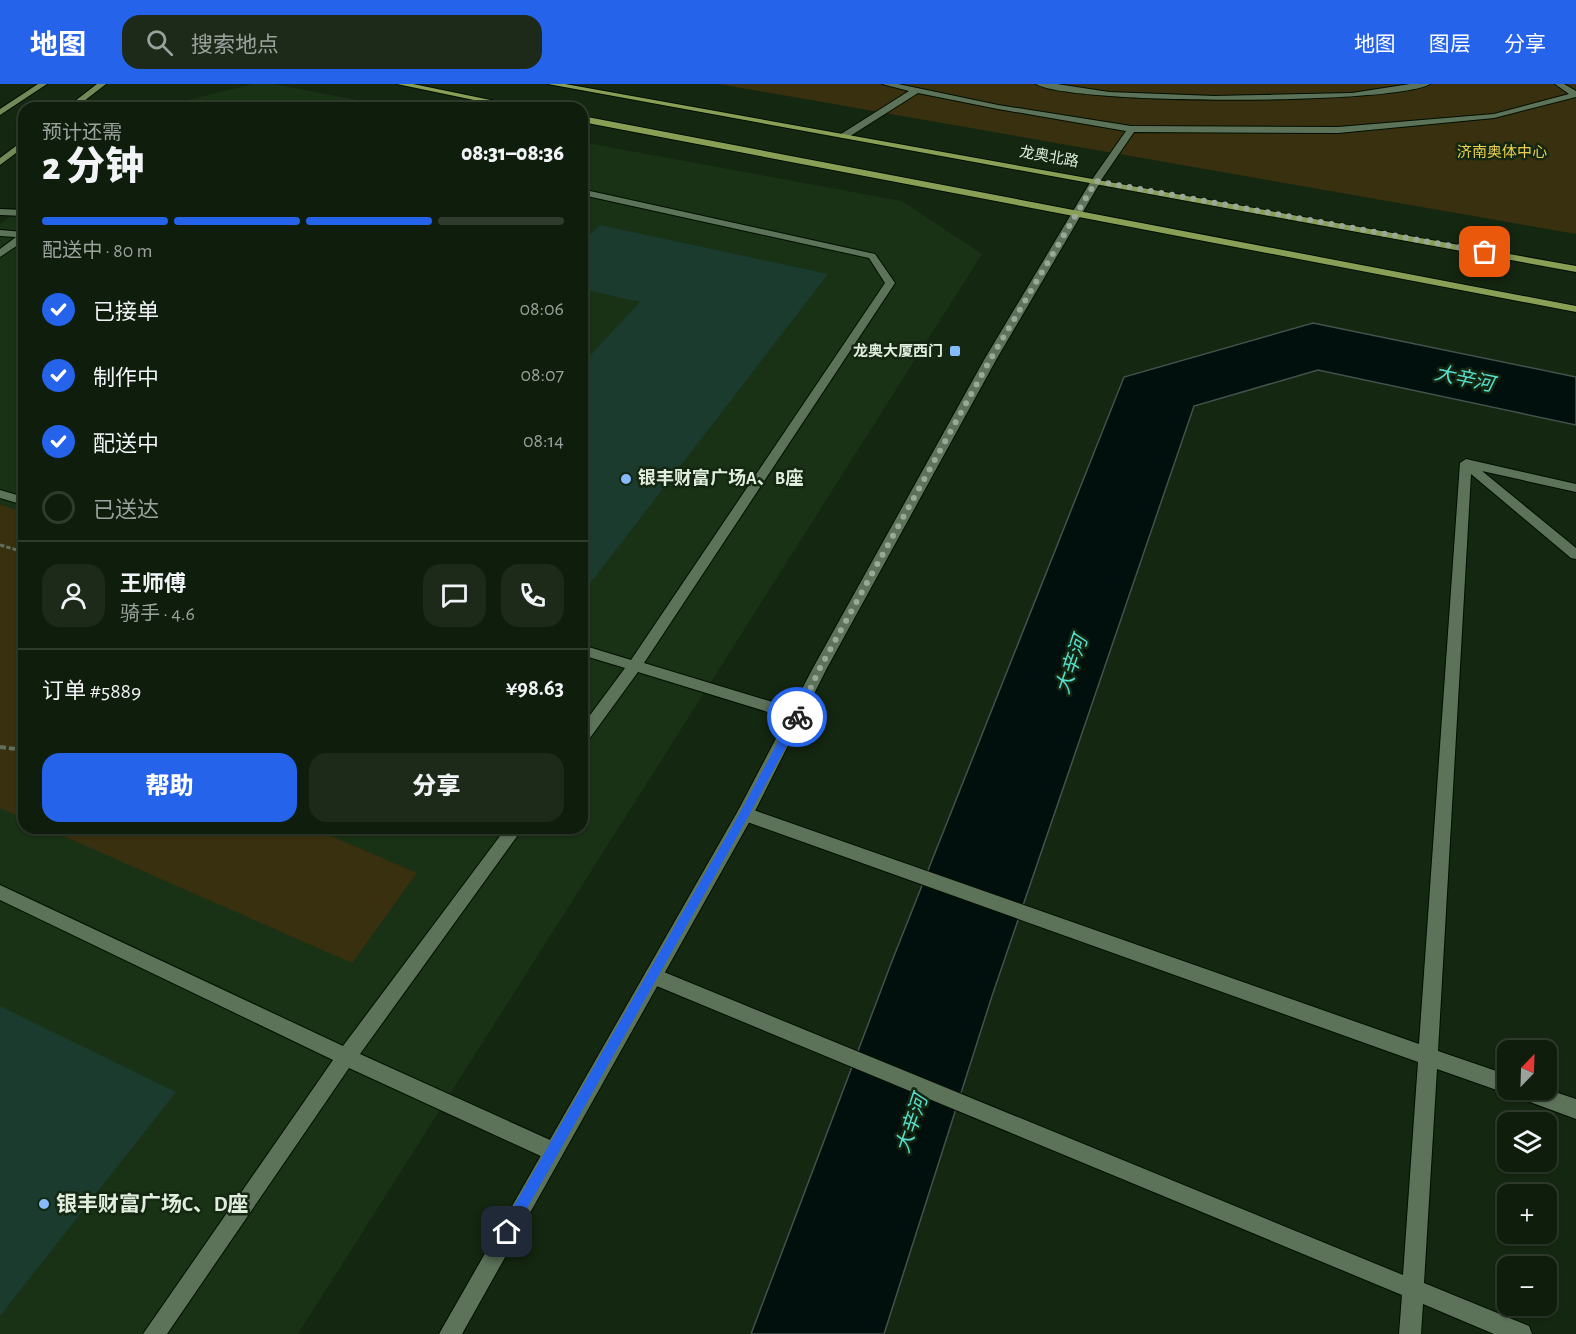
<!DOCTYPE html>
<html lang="zh">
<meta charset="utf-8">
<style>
body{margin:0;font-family:"Alegreya Sans","Noto Sans SC",sans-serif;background:#1d2a1a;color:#f1f3f6;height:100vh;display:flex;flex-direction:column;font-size:22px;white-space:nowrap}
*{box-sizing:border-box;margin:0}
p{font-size:20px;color:#9ba29d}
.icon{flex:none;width:33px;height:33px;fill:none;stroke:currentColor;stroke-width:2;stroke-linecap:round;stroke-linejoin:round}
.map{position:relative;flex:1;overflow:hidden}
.panel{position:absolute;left:18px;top:18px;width:570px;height:732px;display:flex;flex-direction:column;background:#0f1d0c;border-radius:18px;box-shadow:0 2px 4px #0004,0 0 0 2px #2f3b2d}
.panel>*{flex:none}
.needle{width:39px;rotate:23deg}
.tools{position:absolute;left:1497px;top:956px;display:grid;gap:12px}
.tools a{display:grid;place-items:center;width:60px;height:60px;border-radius:12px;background:#0f1d0c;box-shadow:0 2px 4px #0004,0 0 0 2px #2f3b2d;font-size:30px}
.pin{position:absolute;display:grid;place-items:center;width:51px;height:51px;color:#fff;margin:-26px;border-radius:12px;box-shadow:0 3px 9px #0006}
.courier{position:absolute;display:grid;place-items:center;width:60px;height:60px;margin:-30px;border:4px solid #2563eb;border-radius:50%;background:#fff;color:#222;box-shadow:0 2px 8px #0007}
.summary em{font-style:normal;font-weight:800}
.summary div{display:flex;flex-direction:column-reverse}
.summary{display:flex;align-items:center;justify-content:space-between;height:102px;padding:0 24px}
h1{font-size:39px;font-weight:800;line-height:45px}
.bar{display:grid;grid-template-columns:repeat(4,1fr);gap:9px 6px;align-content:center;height:72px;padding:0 24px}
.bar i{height:8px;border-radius:4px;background:#2f3b2d}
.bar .active{background:#2563eb}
.bar p{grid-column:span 4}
.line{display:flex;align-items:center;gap:15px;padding:0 24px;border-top:2px solid #2f3b2d}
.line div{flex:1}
.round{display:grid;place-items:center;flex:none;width:63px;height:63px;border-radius:18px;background:#1d2a1a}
ol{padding:0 24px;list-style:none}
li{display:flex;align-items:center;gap:18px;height:66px}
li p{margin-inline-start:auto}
li .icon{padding:6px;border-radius:50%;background:#2563eb;color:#fff;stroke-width:4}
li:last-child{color:#9ba29d}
li i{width:33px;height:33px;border:3px solid #2f3b2d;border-radius:50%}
.cta{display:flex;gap:12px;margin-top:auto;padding:12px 24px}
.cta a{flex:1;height:69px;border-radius:18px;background:#2563eb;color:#fff;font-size:24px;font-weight:800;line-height:69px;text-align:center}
.cta a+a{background:#1d2a1a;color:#f1f3f6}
header{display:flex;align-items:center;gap:36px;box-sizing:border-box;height:84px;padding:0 30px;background:#2563eb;color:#fff}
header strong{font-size:28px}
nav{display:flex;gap:33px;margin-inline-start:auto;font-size:21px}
.search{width:420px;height:54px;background:#1d2a1a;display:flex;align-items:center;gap:15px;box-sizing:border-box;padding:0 21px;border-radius:18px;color:#9ba29d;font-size:22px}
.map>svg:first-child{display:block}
</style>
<header>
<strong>地图</strong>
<div class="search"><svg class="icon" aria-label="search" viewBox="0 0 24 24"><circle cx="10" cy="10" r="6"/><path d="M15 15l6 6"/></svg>搜索地点</div>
<nav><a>地图</a><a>图层</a><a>分享</a></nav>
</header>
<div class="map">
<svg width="1576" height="1250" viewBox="0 0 1576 1250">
<rect width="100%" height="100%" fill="#142710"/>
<!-- built -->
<path fill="#193115" d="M253,0H272L401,24H154Z
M582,58L902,117L982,170L298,1250H0V140L24,122V744H582Z"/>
<!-- green -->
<path fill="#38300e" d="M719,0H1576V150Z
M0,420L24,429V735L0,724Z
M45,744H312L417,789L352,879Z"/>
<!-- water -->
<path fill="#010f0d" stroke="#44524c" stroke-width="1.5" d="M1313,239L1576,293V341L1318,286L1194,322L992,912L884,1250H751L892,877L1124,293Z"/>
<!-- building -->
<path fill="#1a3b2d" d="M600,141L828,190L582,510V280L640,218L582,205V158Z
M0,922L176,1008L0,1232Z"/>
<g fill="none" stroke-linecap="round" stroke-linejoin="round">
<!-- service casing -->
<g stroke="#010f00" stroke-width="2">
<path id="service" d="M882,0H898L998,21L1131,42L1338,43L1494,30L1569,10L1555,0H1564L1576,7V13L1494,34L1338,49L1134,48L1099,99L1096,100L1091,97L1126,47L998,25L918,9L847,54H841V50L909,7Z"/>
</g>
<!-- minor casing -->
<g stroke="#010f00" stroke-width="2">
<path id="minor" d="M1036,0H1057L1109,8L1214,12L1352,9L1410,0H1430C1396,21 1069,21 1036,0Z
M590,107L875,170L895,199L644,579L802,627L805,631L802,635L797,637L638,588L587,658L582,660V642L625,584L582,571V561L631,576L885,199L869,174L587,112V108Z
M0,125L24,126V132L0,131Z
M0,146L24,148V157L0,173V165L16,153L0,152Z
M1466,375L1576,400V408L1482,387L1576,464V475L1571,474L1471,390L1438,967L1508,991V1005H1546L1576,1015V1035L1519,1014L1511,1009L1508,1010L1437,985L1424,1199L1529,1242L1532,1250H1494L1423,1220L1421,1250H1399L1402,1211L647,898L644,892L647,886L653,884L659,886L1403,1191L1418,978L739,735L737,730L739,725L745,723L1419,960L1460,379Z
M0,406L24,413V421L0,414Z
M506,744H523L360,970L559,1060L562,1067L559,1074L552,1077L545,1074L349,984L167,1250H143L333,976L0,816V801L343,962Z"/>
</g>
<!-- tertiary casing -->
<g stroke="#010f00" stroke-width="2">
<path id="tertiary" d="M1096,94L1101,97L996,276L827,584L751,735L462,1250H439L739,725L813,584L984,276L1091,97Z"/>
</g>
<!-- secondary casing -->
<g stroke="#010f00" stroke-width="2">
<path id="secondary" d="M38,0H47L0,31V25Z
M97,0H106L75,24H66Z
M24,56V63L0,81V74Z"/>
</g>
<!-- primary casing -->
<g stroke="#010f00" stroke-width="2">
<path id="primary" d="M397,0H413L530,24H513Z
M548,0H565L1576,182V188Z
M582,32L1576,222V228L582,38Z"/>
</g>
<!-- path-far1 -->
<path stroke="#5f705c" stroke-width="3" stroke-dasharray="4.5 2" stroke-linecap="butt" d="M0,461L24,468"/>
<!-- path -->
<path stroke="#5f705c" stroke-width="4" stroke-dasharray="6 3" stroke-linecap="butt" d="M0,663L24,666"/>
<!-- service -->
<use href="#service" fill="#5d7359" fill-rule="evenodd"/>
<!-- minor -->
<use href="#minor" fill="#5d7359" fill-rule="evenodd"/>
<!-- tertiary -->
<use href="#tertiary" fill="#5d7359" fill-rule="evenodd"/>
<!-- secondary -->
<use href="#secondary" fill="#748958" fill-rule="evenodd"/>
<!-- primary -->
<use href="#primary" fill="#8a9f56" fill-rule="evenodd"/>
</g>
<!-- route -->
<path fill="#2563eb" d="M797,629L802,633L748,733L511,1153L507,1155L502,1153L500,1148L502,1143L741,727L793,630Z"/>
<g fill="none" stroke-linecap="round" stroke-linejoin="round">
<!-- done -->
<path stroke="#99a897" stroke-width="6" stroke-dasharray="0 10.8" d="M797,633L820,584L990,276L1096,97L1485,168"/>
</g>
<!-- markers -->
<g fill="#85bbfb" stroke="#142710" stroke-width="2">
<rect x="949" y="261" width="12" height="12" rx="3"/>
<circle cx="626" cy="395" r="6"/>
<circle cx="44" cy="1120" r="6"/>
</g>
<g text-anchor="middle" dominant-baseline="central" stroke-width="5" stroke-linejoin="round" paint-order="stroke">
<!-- far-park labels -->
<g font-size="15" fill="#edcf4e" stroke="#142710">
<text x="1502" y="68">济南奥体中心</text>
</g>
<!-- far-street labels -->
<g font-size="15" fill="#e1eedf" stroke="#142710">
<text transform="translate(1049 73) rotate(10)">龙奥北路</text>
</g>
<!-- far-poi labels -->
<g font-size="15" font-weight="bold" fill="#e1eedf" stroke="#142710" text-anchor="end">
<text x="943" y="267">龙奥大厦西门</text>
</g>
<!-- poi labels -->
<g font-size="18" font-weight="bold" fill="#e1eedf" stroke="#142710" text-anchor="start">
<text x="638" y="395">银丰财富广场A、B座</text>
</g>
<!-- water labels -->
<g font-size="20" font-style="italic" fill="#59dfd1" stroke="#142710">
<text transform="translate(1464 295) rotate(12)">大辛河</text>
<text transform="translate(1072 581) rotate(-71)">大辛河</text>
<text transform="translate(912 1040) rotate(-71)">大辛河</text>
</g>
<!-- near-poi labels -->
<g font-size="21" font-weight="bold" fill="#e1eedf" stroke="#142710" text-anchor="start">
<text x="56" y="1120">银丰财富广场C、D座</text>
</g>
</g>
</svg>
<div class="tools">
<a><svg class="needle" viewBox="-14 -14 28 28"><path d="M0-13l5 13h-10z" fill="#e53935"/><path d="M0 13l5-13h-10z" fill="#9ba29d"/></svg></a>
<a><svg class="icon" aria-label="layers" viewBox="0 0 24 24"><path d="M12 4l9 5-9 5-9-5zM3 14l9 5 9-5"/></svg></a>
<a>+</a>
<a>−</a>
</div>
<div class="pin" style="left:1485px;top:168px;background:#ea580c"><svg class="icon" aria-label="bag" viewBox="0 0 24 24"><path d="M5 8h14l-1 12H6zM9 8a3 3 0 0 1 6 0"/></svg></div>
<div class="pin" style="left:507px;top:1148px;background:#1f2937"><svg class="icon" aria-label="home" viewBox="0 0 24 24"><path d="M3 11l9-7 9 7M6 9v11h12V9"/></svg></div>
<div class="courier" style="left:797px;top:633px"><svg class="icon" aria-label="bike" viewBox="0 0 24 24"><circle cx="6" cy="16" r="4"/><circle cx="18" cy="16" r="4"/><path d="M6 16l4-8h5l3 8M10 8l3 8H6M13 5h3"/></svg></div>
<section class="panel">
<div class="summary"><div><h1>2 分钟</h1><p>预计还需</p></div><em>08:31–08:36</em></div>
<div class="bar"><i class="active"></i><i class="active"></i><i class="active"></i><i></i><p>配送中 · 80 m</p></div>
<ol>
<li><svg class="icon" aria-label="check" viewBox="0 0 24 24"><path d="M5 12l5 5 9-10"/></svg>已接单<p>08:06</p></li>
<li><svg class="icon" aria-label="check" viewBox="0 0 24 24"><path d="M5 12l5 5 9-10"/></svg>制作中<p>08:07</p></li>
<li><svg class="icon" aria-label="check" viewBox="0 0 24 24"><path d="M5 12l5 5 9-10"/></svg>配送中<p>08:14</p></li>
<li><i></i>已送达</li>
</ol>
<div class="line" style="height:108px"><a class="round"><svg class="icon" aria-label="person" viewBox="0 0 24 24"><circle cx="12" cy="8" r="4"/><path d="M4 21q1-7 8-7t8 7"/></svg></a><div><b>王师傅</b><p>骑手 · 4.6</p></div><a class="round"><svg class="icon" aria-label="chat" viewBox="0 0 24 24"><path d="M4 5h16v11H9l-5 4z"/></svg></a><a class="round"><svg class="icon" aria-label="phone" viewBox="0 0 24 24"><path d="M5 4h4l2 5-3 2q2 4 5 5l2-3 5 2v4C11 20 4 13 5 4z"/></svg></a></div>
<div class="line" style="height:78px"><div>订单 #5889</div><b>¥98.63</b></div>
<div class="cta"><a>帮助</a><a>分享</a></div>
</section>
</div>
